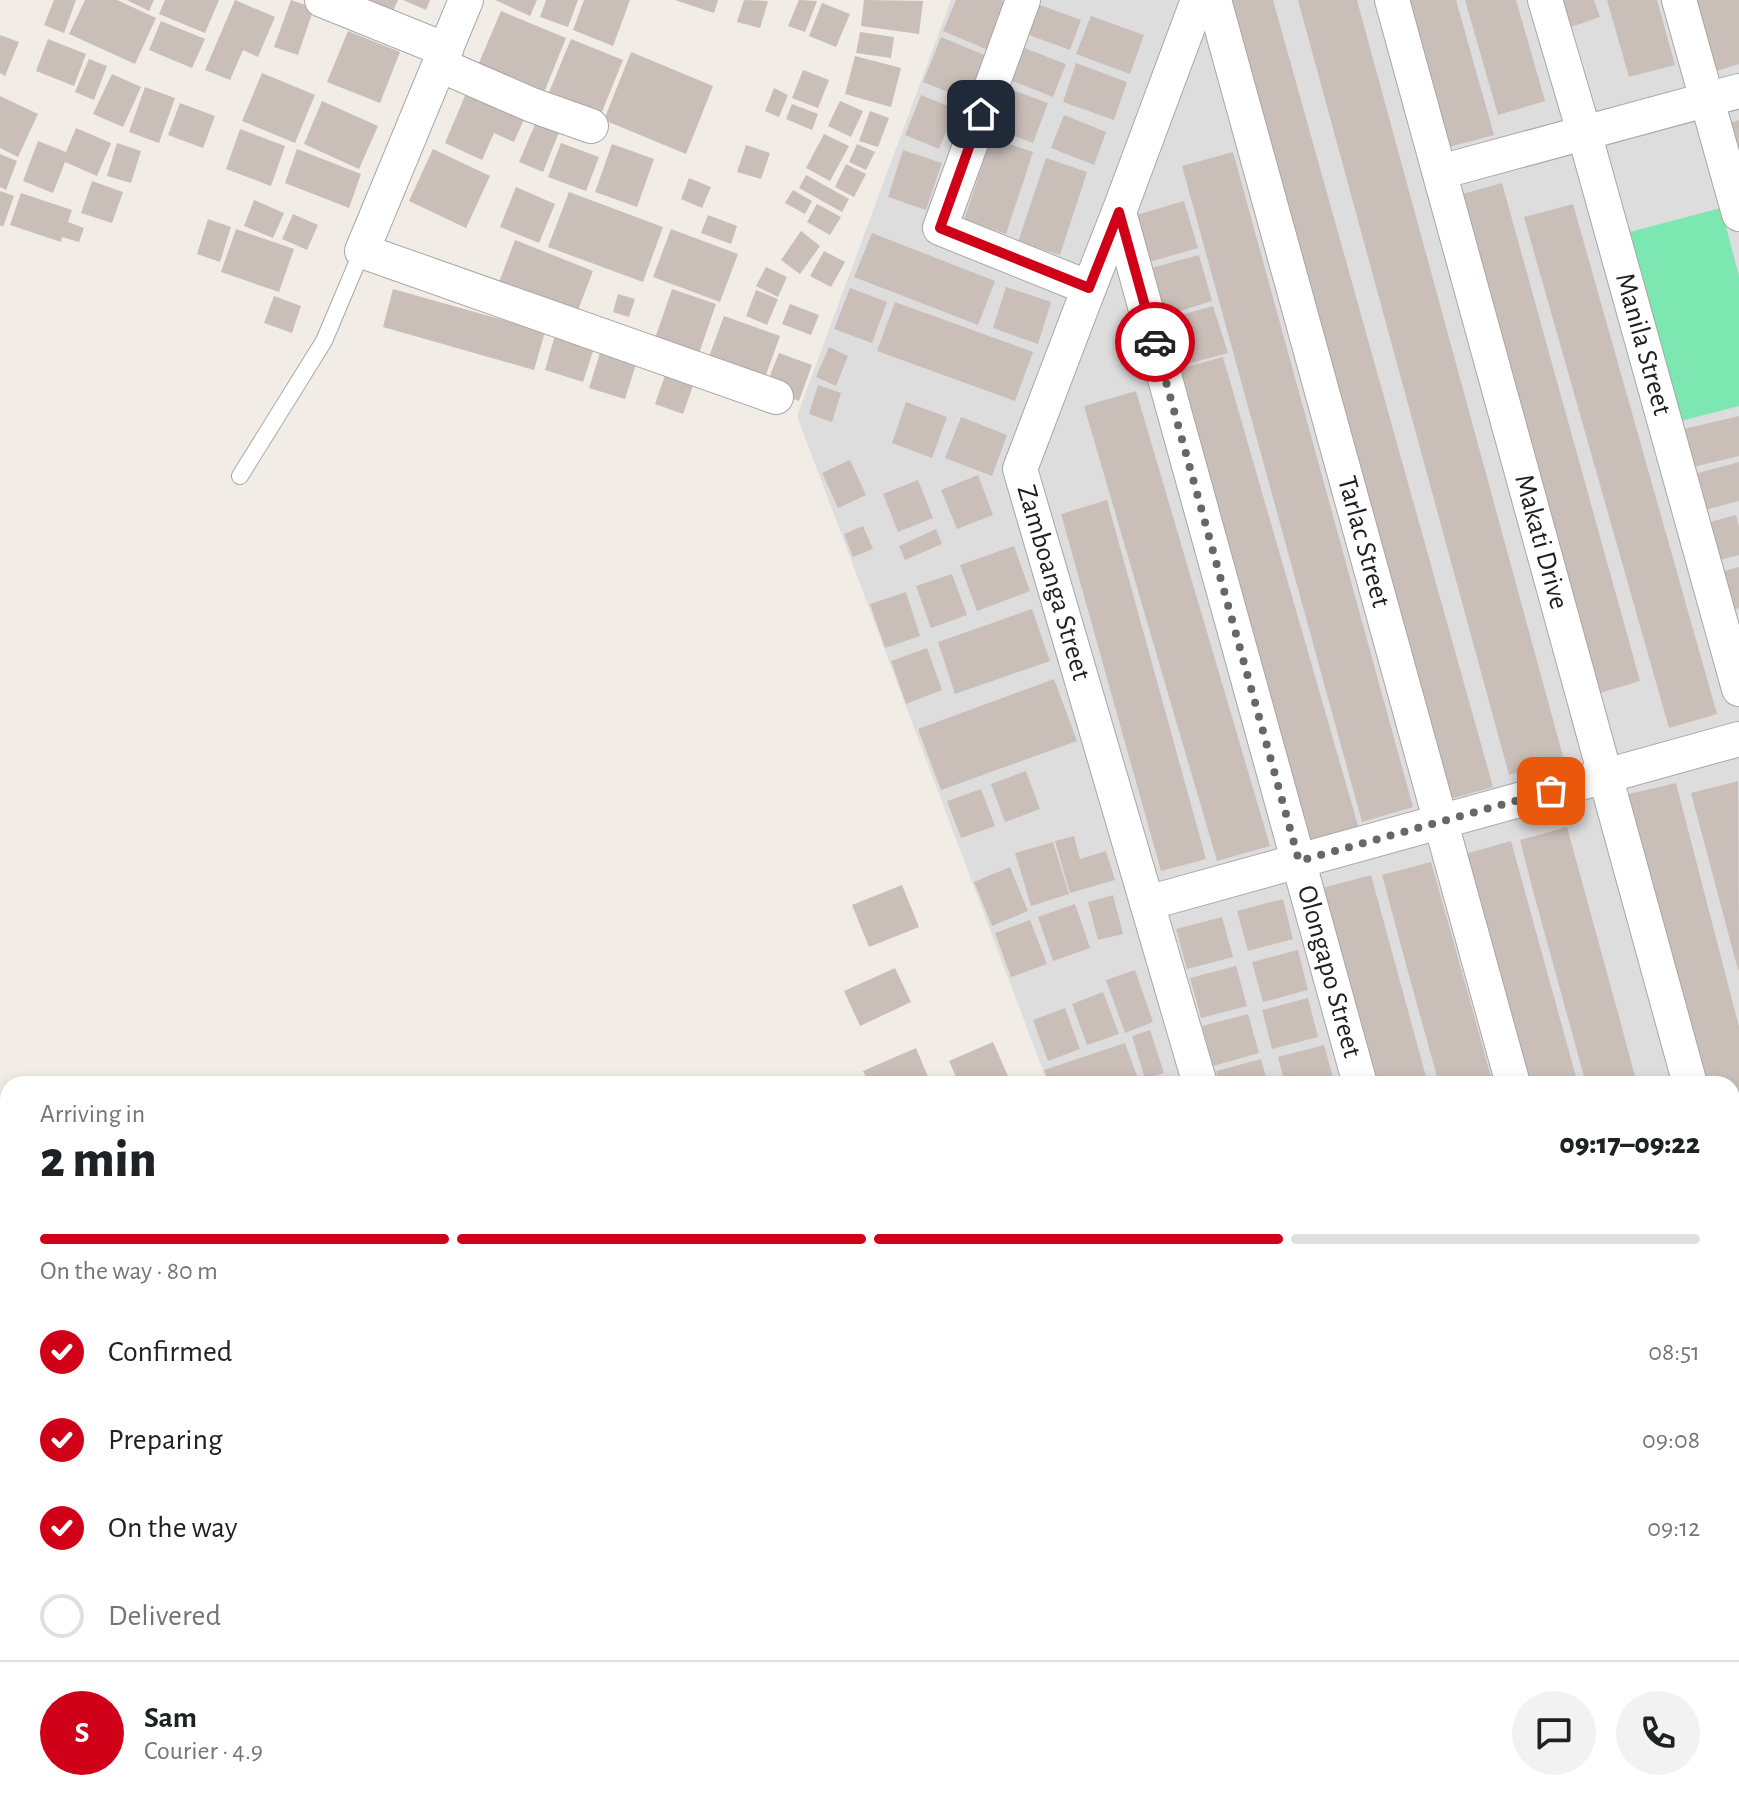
<!DOCTYPE html>
<meta charset="utf-8">
<style>
body{margin:0;font-family:"Alegreya Sans",sans-serif;background:#f2f2f2;color:#202124;height:100vh;display:flex;flex-direction:column;font-size:30px;white-space:nowrap}
*{box-sizing:border-box;margin:0}
p{font-size:26px;color:#757577}
.icon{flex:none;width:44px;height:44px;fill:none;stroke:currentColor;stroke-width:2;stroke-linecap:round;stroke-linejoin:round}
.map{position:relative;flex:1;overflow:hidden}
.sheet{position:absolute;left:0px;top:1076px;width:1740px;height:744px;display:flex;flex-direction:column;background:#fff;border-radius:24px 24px 0 0;box-shadow:0 4px 12px #0003}
.sheet>*{flex:none}
.pin{position:absolute;display:grid;place-items:center;width:68px;height:68px;color:#fff;margin:-34px;border-radius:16px;box-shadow:0 4px 12px #0006}
.courier{position:absolute;display:grid;place-items:center;width:80px;height:80px;margin:-40px;border:6px solid #d00018;border-radius:50%;background:#fff;color:#222;box-shadow:0 2px 10px #0007}
.head em{font-style:normal;font-weight:800}
.head div{display:flex;flex-direction:column-reverse}
.head{display:flex;align-items:center;justify-content:space-between;height:136px;padding:0 40px}
h1{font-size:52px;font-weight:800;line-height:60px}
.bar{display:grid;grid-template-columns:repeat(4,1fr);gap:12px 8px;align-content:center;height:96px;padding:0 40px}
.bar i{height:10px;border-radius:6px;background:#e0e0e0}
.bar .on{background:#d00018}
.bar p{grid-column:span 4}
.line{display:flex;align-items:center;gap:20px;padding:0 40px;border-top:2px solid #e0e0e0}
.line div{flex:1}
.round{display:grid;place-items:center;flex:none;width:84px;height:84px;border-radius:42px;background:#f2f2f2}
ol{padding:0 40px;list-style:none}
li{display:flex;align-items:center;gap:24px;height:88px}
li p{margin-inline-start:auto}
li .icon{padding:8px;border-radius:50%;background:#d00018;color:#fff;stroke-width:4}
li:last-child{color:#757577}
li i{width:44px;height:44px;border:4px solid #e0e0e0;border-radius:50%}
.map>svg:first-child{display:block}
</style>
<div class="map">
<svg width="1739" height="1820" viewBox="0 0 1739 1820">
<rect width="100%" height="100%" fill="#f1ece6"/>
<!-- residential -->
<path fill="#dedddd" d="M951,0H1739V1820H1326L1323,1812H1732V1084H1048L797,416Z"/>
<!-- pitch -->
<path fill="#7de7b2" d="M1721,208L1739,276V406L1673,423L1622,234Z"/>
<!-- building -->
<path fill="#cabeb8" d="M54,0H76L64,33L44,25Z
M85,0H117L156,18L135,64L69,34Z
M127,0H154L149,11Z
M165,0H219L205,33L159,14Z
M235,0L275,17L258,57L243,50L230,80L205,70Z
M291,0L314,8L298,55L274,47Z
M348,0H398L390,18Z
M403,0H430L426,10Z
M495,0H537L530,16Z
M546,0H578L568,27L540,17Z
M584,0H630L613,46L573,30Z
M675,0H718L714,13Z
M744,0L768,1L760,28L737,22Z
M799,0L817,1L805,32L788,26Z
M864,0L923,1L919,34L861,26Z
M956,0H1001L1007,3L988,50L943,31Z
M1224,0H1273L1493,787L1443,801Z
M1298,0H1357L1564,760L1509,775Z
M1395,0H1456L1494,135L1438,150Z
M1465,0H1516L1545,101L1498,115Z
M1550,0H1594L1600,17L1559,31Z
M1607,0H1657L1675,65L1629,77Z
M1689,0H1739V64L1710,73Z
M822,3L850,14L836,47L809,36Z
M1040,5L1081,20L1070,50L1029,35Z
M501,11L566,38L539,105L473,77Z
M1091,16L1144,35L1130,74L1076,54Z
M161,21L205,39L192,68L149,50Z
M348,31L400,52L380,103L327,82Z
M860,32L894,37L891,58L856,53Z
M0,35L19,42L5,76L0,73Z
M941,37L989,57L971,101L923,82Z
M48,39L86,54L74,86L36,71Z
M571,39L623,60L597,124L545,102Z
M1022,47L1066,64L1053,97L1010,80Z
M631,52L713,86L686,154L604,120Z
M855,56L901,68L891,107L845,94Z
M89,59L107,66L94,100L75,92Z
M1076,63L1127,82L1114,120L1063,102Z
M803,70L829,80L818,108L792,98Z
M262,73L315,95L295,143L242,121Z
M112,74L141,87L123,127L93,114Z
M145,87L175,98L159,143L129,132Z
M774,88L788,95L779,117L765,111Z
M1007,88L1048,103L1033,143L992,128Z
M467,91L525,117L514,142L494,133L482,160L445,143Z
M921,95L955,109L939,149L905,135Z
M0,96L38,114L18,157L0,148Z
M322,101L378,126L359,169L304,144Z
M840,101L863,111L851,137L828,126Z
M180,103L215,116L203,148L168,135Z
M792,104L818,114L812,130L786,119Z
M870,111L889,118L878,147L859,141Z
M539,115L562,125L543,172L519,162Z
M1064,115L1106,132L1094,165L1051,148Z
M1739,120V157L1729,123Z
M76,128L111,143L97,176L65,162L53,193L23,181L38,141L66,152Z
M240,129L285,146L271,186L226,169Z
M824,134L849,146L830,181L806,168Z
M991,138L1033,152L1006,234L964,220Z
M117,143L141,151L131,183L107,176Z
M561,143L599,157L586,191L548,177Z
M612,144L654,159L637,207L595,192Z
M857,144L875,152L866,170L849,162Z
M746,145L770,153L761,179L737,172Z
M297,149L361,174L349,208L285,183Z
M433,149L490,176L466,228L409,201Z
M903,150L942,163L926,210L888,197Z
M1233,152L1413,807L1362,822L1182,166Z
M0,154L17,161L6,190L0,187Z
M1046,158L1087,172L1060,255L1018,242Z
M846,164L866,174L854,197L835,187Z
M806,175L849,199L842,212L799,188Z
M689,178L711,187L702,208L681,199Z
M92,181L123,192L112,223L81,213Z
M1502,183L1640,681L1593,695L1455,196Z
M516,187L555,204L539,243L500,227Z
M793,190L812,201L805,214L785,203Z
M0,191L14,196L3,227L0,225Z
M569,192L663,227L643,282L548,247Z
M21,193L72,210L68,222L84,228L79,242L62,237L61,242L10,225Z
M254,200L284,213L273,238L244,226Z
M1184,201L1198,248L1139,265L1126,218Z
M817,204L841,217L830,235L807,222Z
M1573,204L1717,714L1669,728L1524,217Z
M293,214L318,225L307,250L282,239Z
M708,215L737,226L731,244L701,233Z
M208,219L231,227L220,262L197,254Z
M236,229L294,249L279,292L221,272Z
M671,229L738,254L720,302L653,277Z
M801,231L820,246L800,274L781,260Z
M872,233L995,281L978,325L854,277Z
M515,240L593,271L573,323L495,293Z
M824,251L845,262L831,287L810,276Z
M1199,255L1212,301L1154,319L1140,271Z
M766,267L787,277L778,297L756,286Z
M1006,287L1051,302L1038,344L993,328Z
M850,288L887,302L872,343L834,329Z
M393,289L545,332L534,370L383,327Z
M672,289L716,304L695,365L651,350Z
M756,290L778,299L767,325L746,316Z
M618,294L635,299L629,317L613,312Z
M274,296L301,306L292,333L264,323Z
M895,302L1033,352L1015,401L877,351Z
M790,304L819,315L811,335L782,324Z
M1213,306L1228,353L1169,369L1155,322Z
M724,316L780,336L763,383L707,362Z
M555,335L594,348L583,382L545,370Z
M829,347L848,356L836,386L816,377Z
M600,353L636,364L625,399L589,388Z
M779,353L812,365L799,401L765,388Z
M1223,357L1359,829L1301,846L1164,373Z
M667,370L695,380L683,414L655,404Z
M818,385L841,393L832,422L809,414Z
M1136,391L1270,846L1217,861L1084,406Z
M906,402L947,417L932,458L892,443Z
M1739,416V456L1681,470L1671,432Z
M961,417L1007,435L992,476L945,458Z
M850,460L866,495L838,508L822,473Z
M1739,462V501L1697,512L1687,476Z
M978,475L993,515L957,529L941,490Z
M918,480L933,518L898,532L883,494Z
M1107,500L1206,859L1161,871L1061,514Z
M1736,515L1739,527V555L1709,563L1699,525Z
M863,526L873,549L853,557L844,534Z
M936,529L942,544L905,560L899,546Z
M1014,546L1030,591L977,611L960,565Z
M1739,567V608L1723,612L1713,574Z
M952,574L967,615L931,628L916,586Z
M906,592L920,636L885,648L870,604Z
M1032,609L1050,661L955,694L938,642Z
M927,648L942,690L906,704L891,661Z
M1054,679L1077,741L941,790L918,729Z
M1026,771L1040,809L1005,822L991,784Z
M1738,781L1739,970H1738L1691,793Z
M1676,783L1739,1027V1186L1732,1188V1084H1695L1620,796Z
M981,789L995,826L961,838L947,801Z
M1567,827L1618,1013L1637,1084H1586L1532,887L1520,840Z
M1074,836L1080,859L1106,851L1115,880L1070,893L1055,841Z
M1511,841L1578,1084H1527L1465,854Z
M1053,842L1069,894L1031,906L1015,853Z
M1431,862L1457,954L1493,1084H1439L1407,968L1382,875Z
M1010,867L1028,911L992,926L974,882Z
M1371,875L1428,1084H1373L1319,889Z
M902,885L919,927L869,947L852,905Z
M1113,895L1123,934L1098,940L1088,902Z
M1283,899L1293,939L1248,951L1237,911Z
M1075,904L1090,948L1053,961L1038,917Z
M1222,917L1233,957L1187,969L1176,929Z
M1030,920L1047,964L1011,977L995,933Z
M1298,950L1308,990L1263,1002L1252,962Z
M1236,966L1247,1006L1201,1018L1190,978Z
M895,968L911,1002L860,1026L844,991Z
M1135,970L1153,1022L1125,1033L1106,980Z
M1103,992L1119,1034L1087,1045L1072,1004Z
M1308,998L1318,1037L1272,1049L1262,1010Z
M1065,1008L1080,1049L1048,1061L1033,1020Z
M1248,1014L1259,1053L1213,1066L1202,1026Z
M1150,1030L1164,1073L1145,1079L1132,1036Z
M993,1042L1011,1083L959,1084L949,1061Z
M1125,1043L1140,1084H1049L1044,1070Z
M1324,1045L1335,1084H1285L1278,1057Z
M916,1048L931,1084H869L863,1071Z
M1261,1059L1268,1084H1219L1216,1071Z
M0,1149L8,1151V1236L6,1242L0,1240Z
M1732,1440L1739,1462L1738,1644L1732,1622Z
M1732,1657L1738,1677L1732,1679Z
M1739,1749V1791L1732,1793V1751Z
M1329,1812H1366V1813L1344,1820H1331Z
M1504,1812H1514L1517,1820H1484Z
M1575,1812H1622L1624,1820H1577Z
M1640,1812H1698L1700,1820H1637L1635,1813Z"/>
<g fill="none" stroke-linecap="round" stroke-linejoin="round">
<!-- lane casing -->
<g stroke="#a7a7a7" stroke-width="18">
<path id="lane" d="M240,476L324,341L362,251"/>
</g>
<!-- street casing -->
<g stroke="#a7a7a7" stroke-width="36">
<g id="street">
<path d="M322,0L446,50"/>
<path d="M466,0L362,251L776,397"/>
<path d="M1023,0L940,228L1089,288"/>
<path id="s1" d="M1198,0L1119,212L1089,288L1020,469L1200,1084"/>
<path id="s2" d="M1214,0L1513,1084"/>
<path id="s3" d="M1392,0L1690,1084"/>
<path id="s4" d="M1545,0L1584,132L1739,689"/>
<path d="M1679,0L1739,214"/>
<path d="M440,65L532,105L591,126"/>
<path d="M1440,172L1739,91"/>
<path id="s5" d="M1119,212L1360,1084"/>
<path d="M1147,903L1739,739"/>
<path d="M1732,1241L1739,1266"/>
<path d="M0,1283L8,1285"/>
<path d="M1732,1713L1739,1711"/>
<path d="M1562,1812L1564,1820"/>
<path d="M1714,1812L1716,1820"/>
</g>
</g>
<!-- path -->
<path stroke="#ff696b" stroke-width="5" stroke-dasharray="4 4" stroke-linecap="butt" d="M0,1414L8,1418
M540,1820L541,1812
M856,1820L868,1812"/>
<!-- lane -->
<use href="#lane" stroke="#fff" stroke-width="16"/>
<!-- street -->
<use href="#street" stroke="#fff" stroke-width="34"/>
</g>
<g fill="none" stroke-linecap="round" stroke-linejoin="round">
<!-- done -->
<path stroke="#696765" stroke-width="8" stroke-dasharray="0 14.4" d="M1155,342L1299,861L1551,791"/>
<!-- route -->
<path stroke="#d00018" stroke-width="10" d="M981,114L940,228L1089,288L1119,212L1155,342"/>
</g>
<g text-anchor="middle" dominant-baseline="central" stroke-width="7" stroke-linejoin="round" paint-order="stroke">
<!-- street labels -->
<g font-size="28" fill="#202020" stroke="#fff">
<text stroke="none"><textPath href="#s4" startOffset="358">Manila Street</textPath></text>
<text stroke="none"><textPath href="#s2" startOffset="562">Tarlac Street</textPath></text>
<text stroke="none"><textPath href="#s3" startOffset="562">Makati Drive</textPath></text>
<text stroke="none"><textPath href="#s1" startOffset="620">Zamboanga Street</textPath></text>
<text stroke="none"><textPath href="#s5" startOffset="788">Olongapo Street</textPath></text>
</g>
</g>
</svg>
<div class="pin" style="left:1551px;top:791px;background:#ea580c"><svg class="icon" aria-label="bag" viewBox="0 0 24 24"><path d="M5 8h14l-1 12H6zM9 8a3 3 0 0 1 6 0"/></svg></div>
<div class="pin" style="left:981px;top:114px;background:#1f2937"><svg class="icon" aria-label="home" viewBox="0 0 24 24"><path d="M3 11l9-7 9 7M6 9v11h12V9"/></svg></div>
<div class="courier" style="left:1155px;top:342px"><svg class="icon" aria-label="car" viewBox="0 0 24 24"><path d="M5 17H2v-5l4-1 3-4h7l3 4 3 1v5h-3M9 17h6M6 11h13"/><circle cx="7" cy="17" r="2"/><circle cx="17" cy="17" r="2"/></svg></div>
<section class="sheet">
<div class="head"><div><h1>2 min</h1><p>Arriving in</p></div><em>09:17–09:22</em></div>
<div class="bar"><i class="on"></i><i class="on"></i><i class="on"></i><i></i><p>On the way · 80 m</p></div>
<ol>
<li><svg class="icon" aria-label="check" viewBox="0 0 24 24"><path d="M5 12l5 5 9-10"/></svg>Confirmed<p>08:51</p></li>
<li><svg class="icon" aria-label="check" viewBox="0 0 24 24"><path d="M5 12l5 5 9-10"/></svg>Preparing<p>09:08</p></li>
<li><svg class="icon" aria-label="check" viewBox="0 0 24 24"><path d="M5 12l5 5 9-10"/></svg>On the way<p>09:12</p></li>
<li><i></i>Delivered</li>
</ol>
<div class="line" style="height:144px"><b class="round" style="background:#d00018;color:#fff">S</b><div><b>Sam</b><p>Courier · 4.9</p></div><a class="round"><svg class="icon" aria-label="chat" viewBox="0 0 24 24"><path d="M4 5h16v11H9l-5 4z"/></svg></a><a class="round"><svg class="icon" aria-label="phone" viewBox="0 0 24 24"><path d="M5 4h4l2 5-3 2q2 4 5 5l2-3 5 2v4C11 20 4 13 5 4z"/></svg></a></div>
</section>
</div>
